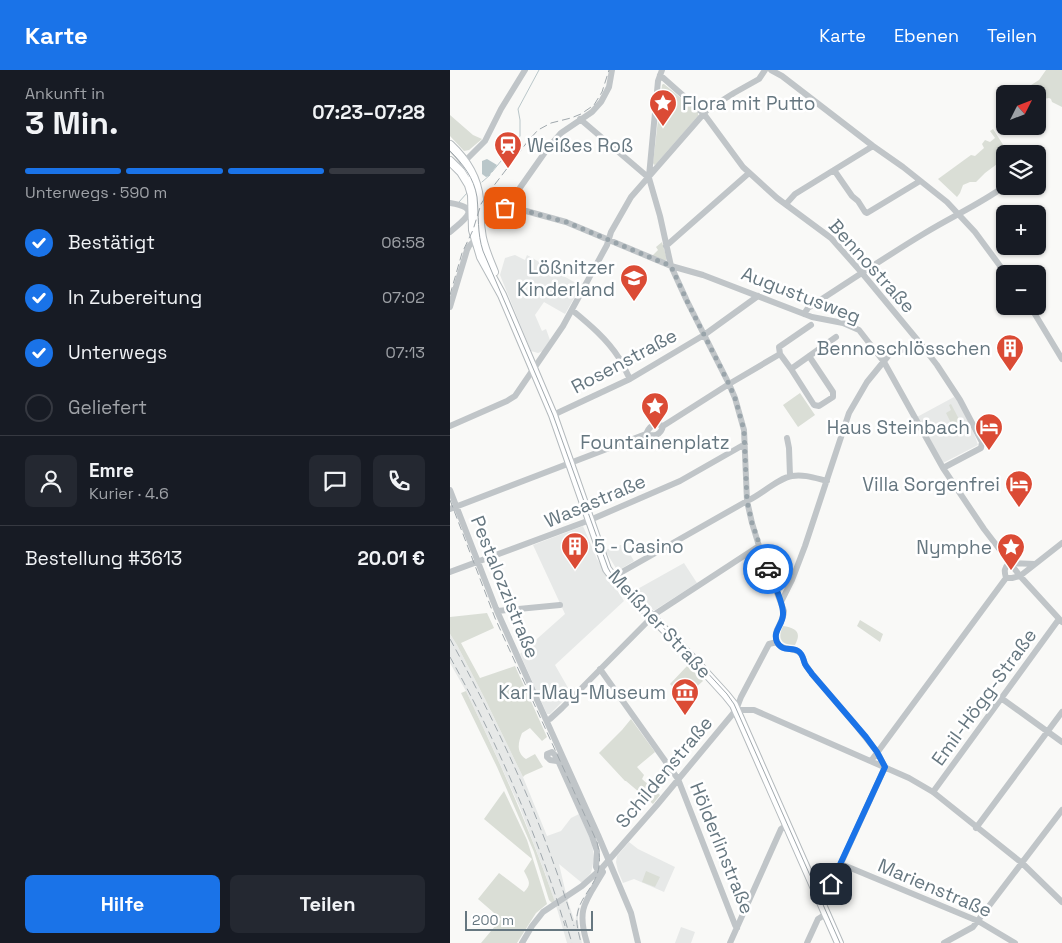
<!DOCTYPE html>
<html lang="de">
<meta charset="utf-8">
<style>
body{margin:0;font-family:"Space Grotesk",sans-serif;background:#242831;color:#f1f3f6;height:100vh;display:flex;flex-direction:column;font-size:19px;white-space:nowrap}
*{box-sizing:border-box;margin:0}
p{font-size:16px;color:#9ea1a6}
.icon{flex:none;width:28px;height:28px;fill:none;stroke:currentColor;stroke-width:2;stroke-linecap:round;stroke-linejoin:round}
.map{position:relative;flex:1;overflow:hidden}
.side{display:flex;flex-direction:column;background:#171b24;width:450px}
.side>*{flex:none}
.needle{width:32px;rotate:48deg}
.tools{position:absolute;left:546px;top:15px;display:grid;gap:10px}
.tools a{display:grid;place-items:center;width:50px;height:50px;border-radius:8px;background:#171b24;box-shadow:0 1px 4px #0004;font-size:25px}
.scale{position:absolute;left:15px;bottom:12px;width:128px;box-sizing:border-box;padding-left:5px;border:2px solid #667780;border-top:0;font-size:14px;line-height:18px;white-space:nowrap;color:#667780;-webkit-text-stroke:4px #fff;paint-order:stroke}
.pin{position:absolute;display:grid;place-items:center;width:42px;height:42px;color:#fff;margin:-21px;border-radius:10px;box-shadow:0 2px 8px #0006}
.courier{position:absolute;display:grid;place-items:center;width:50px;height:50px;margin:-25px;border:4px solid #1a73e8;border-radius:50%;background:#fff;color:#222;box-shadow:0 1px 6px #0007}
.headline em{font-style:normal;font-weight:800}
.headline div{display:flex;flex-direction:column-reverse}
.headline{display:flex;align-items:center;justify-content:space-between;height:85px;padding:0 25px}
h1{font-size:32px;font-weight:800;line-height:38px}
.bar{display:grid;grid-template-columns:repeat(4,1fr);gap:8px 5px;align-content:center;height:60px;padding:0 25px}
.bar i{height:6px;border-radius:4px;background:#363941}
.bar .current{background:#1a73e8}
.bar p{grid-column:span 4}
.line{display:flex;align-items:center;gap:12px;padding:0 25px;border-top:1px solid #363941}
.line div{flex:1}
.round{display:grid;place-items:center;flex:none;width:52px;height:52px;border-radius:8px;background:#242831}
ol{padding:0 25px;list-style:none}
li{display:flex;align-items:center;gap:15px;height:55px}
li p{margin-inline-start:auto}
li .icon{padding:5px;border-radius:50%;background:#1a73e8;color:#fff;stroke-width:4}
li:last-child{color:#9ea1a6}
li i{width:28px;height:28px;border:2px solid #363941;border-radius:50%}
.cta{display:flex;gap:10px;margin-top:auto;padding:10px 25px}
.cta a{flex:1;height:58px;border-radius:8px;background:#1a73e8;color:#fff;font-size:20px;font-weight:800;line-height:58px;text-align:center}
.cta a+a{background:#242831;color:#f1f3f6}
header{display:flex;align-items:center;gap:30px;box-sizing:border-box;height:70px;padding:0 25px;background:#1a73e8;color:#fff}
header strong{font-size:24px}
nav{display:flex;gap:28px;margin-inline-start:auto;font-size:18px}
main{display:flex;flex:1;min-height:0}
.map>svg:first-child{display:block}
</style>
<header>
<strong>Karte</strong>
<nav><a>Karte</a><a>Ebenen</a><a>Teilen</a></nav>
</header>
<main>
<section class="side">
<div class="headline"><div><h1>3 Min.</h1><p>Ankunft in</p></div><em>07:23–07:28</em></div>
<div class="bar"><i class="current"></i><i class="current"></i><i class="current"></i><i></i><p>Unterwegs · 590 m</p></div>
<ol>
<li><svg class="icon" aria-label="check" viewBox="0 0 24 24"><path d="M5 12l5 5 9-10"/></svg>Bestätigt<p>06:58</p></li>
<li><svg class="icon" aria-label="check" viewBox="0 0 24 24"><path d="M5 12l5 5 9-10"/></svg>In Zubereitung<p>07:02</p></li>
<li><svg class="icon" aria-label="check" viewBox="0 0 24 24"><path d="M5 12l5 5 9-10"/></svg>Unterwegs<p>07:13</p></li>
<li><i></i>Geliefert</li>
</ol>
<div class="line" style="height:90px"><a class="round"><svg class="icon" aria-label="person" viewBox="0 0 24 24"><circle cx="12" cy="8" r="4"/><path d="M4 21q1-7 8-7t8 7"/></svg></a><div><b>Emre</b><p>Kurier · 4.6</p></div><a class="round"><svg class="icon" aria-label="chat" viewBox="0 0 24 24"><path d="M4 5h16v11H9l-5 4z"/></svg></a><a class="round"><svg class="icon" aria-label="phone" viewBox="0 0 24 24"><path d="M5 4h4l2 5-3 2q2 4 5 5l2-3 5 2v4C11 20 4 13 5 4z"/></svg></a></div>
<div class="line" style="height:65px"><div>Bestellung #3613</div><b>20.01 €</b></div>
<div class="cta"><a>Hilfe</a><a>Teilen</a></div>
</section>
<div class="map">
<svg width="612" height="873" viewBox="0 0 612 873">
<rect width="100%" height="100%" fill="#f9f9f7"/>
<!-- built -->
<path fill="#e7e9e8" d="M65,185L75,190L77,185L131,216L115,244L94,232L85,245L92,261L96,259L100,270L93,281L88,283L81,281L50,205L55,188Z
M504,327L511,336L525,366L528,375L493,393L467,347Z
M133,456L147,489L174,531L105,595L121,623L100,644H97L70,584L115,544L83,475Z
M174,474L184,491L169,500H167L155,480Z
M234,493L247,513L205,540H203L184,521Z
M0,564L7,575L35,629L53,666L73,707L97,766L111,761L121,748L129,744L142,773L144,789L141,803L132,813L109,794L118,832L125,852L128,837L130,838L128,845V851L132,873H117L108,842L96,806L70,738L40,672L16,621L0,593Z
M179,772L188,779L225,797L214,822L184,809L173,813L168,801L166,792L167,786Z
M231,857L245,862L241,873H225Z"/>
<!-- green -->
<path fill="#daded6" d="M596,0H612V37L602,32L601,29L599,28L588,30V24H580L578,17L589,10Z
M213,14H214L248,42V46L206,94L204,95L203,93L212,15Z
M0,45L23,65L32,69L19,80L14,81L0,66Z
M543,59L559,84H555V88L535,103L526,112H520L513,115L510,123L507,127L488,109L521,85L525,86L534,78L532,74L535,70L540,72L545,68L540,61Z
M212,172L217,189L215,191L202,186L208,180L206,177Z
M350,323L365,345L348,357L333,335Z
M501,334L511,353L503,357L496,343L501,340L499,335Z
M37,543L44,558L11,573L30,608L65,596L97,667L92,671L80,658L72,663C68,673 66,682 76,689L85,684L93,697L75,705L73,707L35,629L7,575L0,564V547Z
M410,550L433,564L430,572L407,556Z
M333,556C346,558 352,562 345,575C331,575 327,569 333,556Z
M238,595L253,611L234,628L220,614Z
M16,621C49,690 80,759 105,832L102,833L99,830L84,782L47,697L11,623Z
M181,649L205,682L187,697L194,705L192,709L210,725L203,734L176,711H175L149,683L172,660Z
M54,721L77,770L97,834L86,843L67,873H31L51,849L28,829L49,803L74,822C82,814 79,811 74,801L82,789L34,749Z
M196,801L210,807L205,817L192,812Z"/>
<!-- water -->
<path fill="#b9c6c9" d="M37,89L47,95L39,106L36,107L32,104V91Z"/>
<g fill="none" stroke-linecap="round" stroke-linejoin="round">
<!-- stream -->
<path stroke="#b9c6c9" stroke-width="1" d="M42,102L65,74L70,66V50L68,39L89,0
M32,112L40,105
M9,132L17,123"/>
<!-- major casing -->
<g stroke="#b4babd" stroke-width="10">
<path id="major" d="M0,75C16,90 27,108 29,129C30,140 29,150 31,161C32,175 39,189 44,202
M0,91L11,102L19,115L22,125L23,160L31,187L52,225L103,345L157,499L163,507L245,591L276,625L284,635L389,873"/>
</g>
<!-- minor -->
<path stroke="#c0c5c8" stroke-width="6" d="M321,0L332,6L423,76L453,97L497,132L525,162L556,204
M210,5L254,44L293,97L327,128L381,168L412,203L470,273L487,295L510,330L532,372L531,378L493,398
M130,49L199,108L210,146L221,196L237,231L279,314L285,328L294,360L297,431L302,453L309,476L334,541C333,553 327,556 326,563C324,584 343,575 350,583C353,586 354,590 355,594C357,597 360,601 362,604L404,653L427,682L435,697L376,826L370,830
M588,91L593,87
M8,98L35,71L51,39L75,0
M384,100L402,126L408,131L415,142L417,143L470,111
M199,106L208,11L212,0
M0,133C32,138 16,148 0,162
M336,134L345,124L423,76
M30,139H55L76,141L116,152L221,196L253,205L362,247L393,253L409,260L434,292L493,398L534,459L570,506L612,552
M55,139L98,78L111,63L142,42L151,32L159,17L162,0
M216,176L299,103
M580,236L612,289
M0,237L17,180L19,176L25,170
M122,240C139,254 157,269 169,288C173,294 176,302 180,309
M354,244L358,238C397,213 435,187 475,163C501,147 530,134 555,116
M361,255L329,277L330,284L341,299L386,267
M341,299L364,335L369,336L383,327V322L359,286
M103,345L180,309L254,265L308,226
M207,354L213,356C211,365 204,367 196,364C198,359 201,355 207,354Z
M0,356L57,331L65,326L113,256L157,175L161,162L181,127L257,40L284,23L309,9L315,0
M213,356L279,314L330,284
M337,368L339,378L340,406
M0,420L47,541L148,765L181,843L188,873
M0,439L196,364
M559,493L585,494
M0,502L140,450L230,411L295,374
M163,507L297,431C311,425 328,408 342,406C354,404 365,408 377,411
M556,508H562L570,506L612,473
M556,508C554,501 554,498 559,493
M331,532L342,510L355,476L399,343L417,312L439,285L470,273
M47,541L110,535
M150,599L228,709L285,855L287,858
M551,628L612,672
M286,640H304L459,708L483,722L572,793L612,832
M97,650L100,649L112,638L205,544L309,476
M107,691L100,690L97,687V684L102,682L106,686L142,766L147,781L146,797L148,801
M421,691L556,508
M483,722L609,549
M526,758L612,642
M391,794L528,851L565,873
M72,873L82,856L93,842L132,816L151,799L207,735L286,640L291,627L319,574L327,572
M137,873C126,838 136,831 153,802L151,799
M280,873L331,759L337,755
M357,873L368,849L376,844
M494,873L523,857L612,740"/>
<!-- major -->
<use href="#major" stroke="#fff" stroke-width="8"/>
<!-- tram -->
<path stroke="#a0a8ad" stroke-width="1" d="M0,81C13,94 24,108 27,127C29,146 27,163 33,181L103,345L158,498L163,507L254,599L277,624L284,634L390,873"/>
<!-- rail -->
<path stroke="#a0a8ad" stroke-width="1" stroke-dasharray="8 4" stroke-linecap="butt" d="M0,225L12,183L23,160L31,134L39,122L78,71L88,60L101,53L121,48L131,44L144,35L152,22L159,0
M0,430L45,548L147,772C150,784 151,796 146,807C140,821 129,830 127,846C126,855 129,864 131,873
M0,569C50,660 95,756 124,856
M0,587C46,670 88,765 115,856
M115,850L122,873"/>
</g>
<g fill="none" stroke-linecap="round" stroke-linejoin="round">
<!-- done -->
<path stroke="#99a4aa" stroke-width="5" stroke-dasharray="0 9" d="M55,138L76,141L116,152L221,196L237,231L279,314L285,328L294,360L297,431L302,453L318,499"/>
<!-- route -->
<path stroke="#1a73e8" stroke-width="6" d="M318,499C323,511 333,532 333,543C334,554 322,561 327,572C332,582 341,577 348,581C353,584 353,589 355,594C357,598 360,601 362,604L416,667L427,682L435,697L381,814"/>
</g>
<!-- icons -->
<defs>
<g id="sight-pin" transform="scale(1.4375)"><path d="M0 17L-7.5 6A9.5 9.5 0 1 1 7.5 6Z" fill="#db4b35" stroke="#fff"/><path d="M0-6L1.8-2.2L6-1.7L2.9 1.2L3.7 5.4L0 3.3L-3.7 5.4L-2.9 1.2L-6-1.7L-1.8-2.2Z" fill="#fff"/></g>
<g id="station-pin" transform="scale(1.4375)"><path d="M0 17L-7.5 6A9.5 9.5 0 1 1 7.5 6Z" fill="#db4b35" stroke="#fff"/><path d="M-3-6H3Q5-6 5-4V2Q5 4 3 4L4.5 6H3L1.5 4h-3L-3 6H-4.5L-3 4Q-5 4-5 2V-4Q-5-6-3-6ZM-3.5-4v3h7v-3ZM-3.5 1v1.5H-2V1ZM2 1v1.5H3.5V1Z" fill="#fff"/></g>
<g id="school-pin" transform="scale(1.4375)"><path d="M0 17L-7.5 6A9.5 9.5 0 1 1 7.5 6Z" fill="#db4b35" stroke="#fff"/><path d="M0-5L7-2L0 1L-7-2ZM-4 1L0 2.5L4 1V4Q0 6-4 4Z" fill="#fff"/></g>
<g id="building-pin" transform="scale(1.4375)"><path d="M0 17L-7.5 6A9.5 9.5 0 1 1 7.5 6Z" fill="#db4b35" stroke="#fff"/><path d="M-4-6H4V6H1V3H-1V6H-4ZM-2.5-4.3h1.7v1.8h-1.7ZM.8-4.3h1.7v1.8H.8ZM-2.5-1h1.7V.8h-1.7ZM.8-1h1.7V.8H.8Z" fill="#fff"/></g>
<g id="hotel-pin" transform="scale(1.4375)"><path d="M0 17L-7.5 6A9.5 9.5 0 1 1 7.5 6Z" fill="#db4b35" stroke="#fff"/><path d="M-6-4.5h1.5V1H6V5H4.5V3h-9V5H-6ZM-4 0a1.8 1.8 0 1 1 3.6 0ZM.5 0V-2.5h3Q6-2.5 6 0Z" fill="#fff"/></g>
<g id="museum-pin" transform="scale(1.4375)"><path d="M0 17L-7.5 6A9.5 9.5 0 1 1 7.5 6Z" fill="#db4b35" stroke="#fff"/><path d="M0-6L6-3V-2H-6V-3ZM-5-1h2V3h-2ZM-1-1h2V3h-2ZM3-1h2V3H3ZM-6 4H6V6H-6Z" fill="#fff"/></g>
</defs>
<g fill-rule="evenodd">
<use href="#sight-pin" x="213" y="33"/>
<use href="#station-pin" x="58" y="75"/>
<use href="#school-pin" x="184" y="208"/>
<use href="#building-pin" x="560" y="278"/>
<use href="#sight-pin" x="205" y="336"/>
<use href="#hotel-pin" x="539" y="357"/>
<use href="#hotel-pin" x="569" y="414"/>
<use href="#building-pin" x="125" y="476"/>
<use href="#sight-pin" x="561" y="477"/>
<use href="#museum-pin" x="235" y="622"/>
</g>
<g text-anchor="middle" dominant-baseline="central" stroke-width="5" stroke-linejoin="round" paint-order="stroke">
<!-- poi labels -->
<g font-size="19" fill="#667780" stroke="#fff" text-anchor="end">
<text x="232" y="33" text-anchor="start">Flora mit Putto</text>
<text x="77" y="75" text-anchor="start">Weißes Roß</text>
<text x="165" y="197">Lößnitzer<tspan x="165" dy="22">Kinderland</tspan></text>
<text x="541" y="278">Bennoschlösschen</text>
<text x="520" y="357">Haus Steinbach</text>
<text x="205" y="372" text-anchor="middle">Fountainenplatz</text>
<text x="550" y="414">Villa Sorgenfrei</text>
<text x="144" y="476" text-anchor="start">5 - Casino</text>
<text x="542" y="477">Nymphe</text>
<text x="216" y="622">Karl-May-Museum</text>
</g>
<!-- street labels -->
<g font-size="19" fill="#667780" stroke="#fff">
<text transform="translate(422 196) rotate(48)">Bennostraße</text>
<text transform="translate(351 225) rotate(21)">Augustusweg</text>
<text transform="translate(174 291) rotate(-28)">Rosenstraße</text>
<text transform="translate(145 431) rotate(-23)">Wasastraße</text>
<text transform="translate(55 517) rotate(68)">Pestalozzistraße</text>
<text transform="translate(210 554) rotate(47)">Meißner Straße</text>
<text transform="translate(534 627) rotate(-54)">Emil-Högg-Straße</text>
<text transform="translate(214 702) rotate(-50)">Schildenstraße</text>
<text transform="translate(272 778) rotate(68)">Hölderlinstraße</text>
<text transform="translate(485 818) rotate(23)">Marienstraße</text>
</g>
</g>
</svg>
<div class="tools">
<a><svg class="needle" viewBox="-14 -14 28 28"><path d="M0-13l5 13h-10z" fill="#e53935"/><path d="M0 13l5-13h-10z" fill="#9ea1a6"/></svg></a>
<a><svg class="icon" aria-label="layers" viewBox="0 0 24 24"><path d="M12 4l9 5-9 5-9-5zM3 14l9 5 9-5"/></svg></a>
<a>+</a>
<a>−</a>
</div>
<div class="scale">200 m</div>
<div class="pin" style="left:55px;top:138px;background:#ea580c"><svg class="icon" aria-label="bag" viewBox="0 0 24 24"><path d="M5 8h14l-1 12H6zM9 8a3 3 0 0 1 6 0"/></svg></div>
<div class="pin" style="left:381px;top:814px;background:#1f2937"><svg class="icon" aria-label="home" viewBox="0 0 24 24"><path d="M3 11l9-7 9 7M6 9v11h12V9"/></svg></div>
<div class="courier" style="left:318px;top:499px"><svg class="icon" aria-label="car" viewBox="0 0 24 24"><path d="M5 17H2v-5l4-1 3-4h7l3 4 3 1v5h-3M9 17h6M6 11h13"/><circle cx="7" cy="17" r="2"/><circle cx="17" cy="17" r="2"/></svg></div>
</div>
</main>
